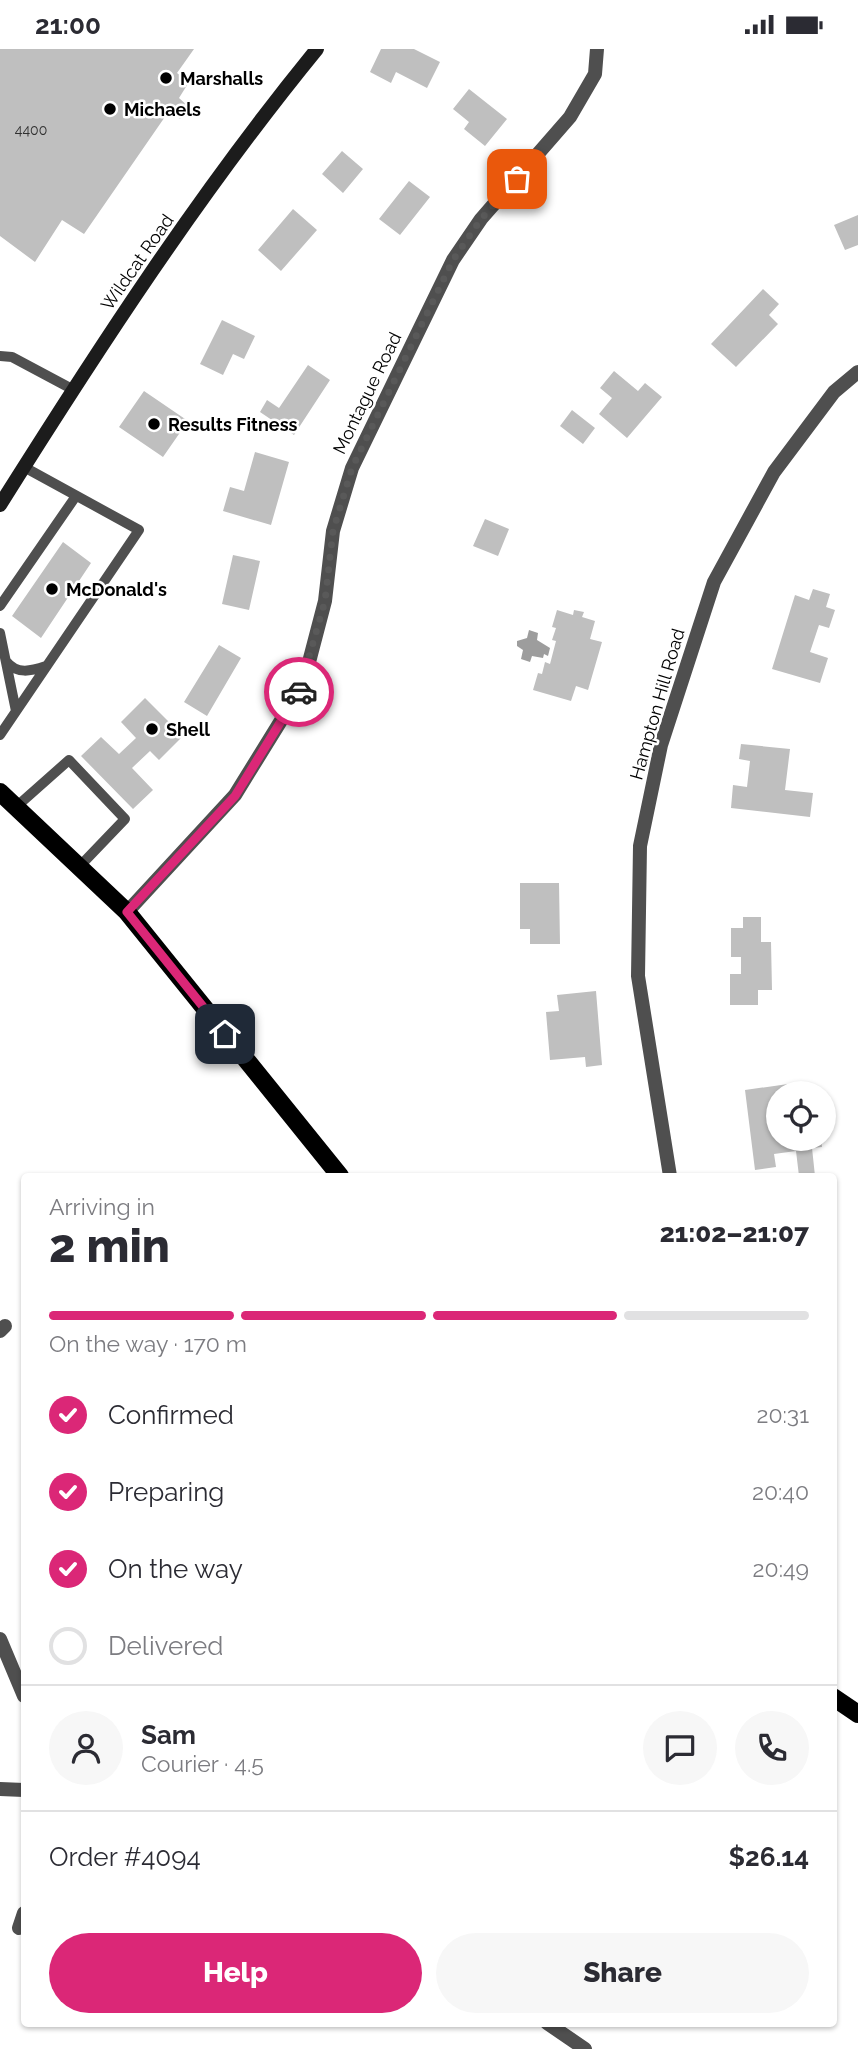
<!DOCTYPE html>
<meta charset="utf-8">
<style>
body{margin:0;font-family:Raleway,sans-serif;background:#f7f7f7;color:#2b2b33;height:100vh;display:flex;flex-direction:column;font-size:26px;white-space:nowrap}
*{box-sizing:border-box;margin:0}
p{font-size:23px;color:#7c7c81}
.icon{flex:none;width:38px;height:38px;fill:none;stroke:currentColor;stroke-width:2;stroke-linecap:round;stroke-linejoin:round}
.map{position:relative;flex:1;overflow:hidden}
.side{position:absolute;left:21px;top:1124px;width:816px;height:854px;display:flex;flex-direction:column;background:#fff;border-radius:7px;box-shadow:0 2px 5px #0004}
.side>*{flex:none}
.controls{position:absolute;left:766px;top:1032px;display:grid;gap:14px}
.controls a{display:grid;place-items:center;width:70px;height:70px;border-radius:50%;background:#fff;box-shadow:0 2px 5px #0004;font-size:35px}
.pin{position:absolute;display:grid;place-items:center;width:60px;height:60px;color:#fff;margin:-30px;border-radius:14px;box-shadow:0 4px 10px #0006}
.courier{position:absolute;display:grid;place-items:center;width:70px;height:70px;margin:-35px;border:5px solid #db2777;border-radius:50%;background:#fff;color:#222;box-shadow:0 2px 9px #0007}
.summary em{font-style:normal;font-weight:800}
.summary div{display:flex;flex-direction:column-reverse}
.summary{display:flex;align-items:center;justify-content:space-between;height:119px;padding:0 28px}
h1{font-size:46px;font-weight:800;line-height:52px}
.bar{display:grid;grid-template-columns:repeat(4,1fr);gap:10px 7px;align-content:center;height:84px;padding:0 28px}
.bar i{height:9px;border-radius:5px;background:#e1e1e2}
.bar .active{background:#db2777}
.bar p{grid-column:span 4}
.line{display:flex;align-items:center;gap:18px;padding:0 28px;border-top:2px solid #e1e1e2}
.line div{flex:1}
.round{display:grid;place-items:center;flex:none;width:74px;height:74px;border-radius:37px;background:#f7f7f7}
ol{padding:0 28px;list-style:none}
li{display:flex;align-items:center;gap:21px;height:77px}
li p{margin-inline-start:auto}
li .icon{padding:7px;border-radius:50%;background:#db2777;color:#fff;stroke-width:4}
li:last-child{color:#7c7c81}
li i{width:38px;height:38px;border:4px solid #e1e1e2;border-radius:50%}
.cta{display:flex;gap:14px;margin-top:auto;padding:14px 28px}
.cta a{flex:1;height:80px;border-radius:42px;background:#db2777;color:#fff;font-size:28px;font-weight:800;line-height:80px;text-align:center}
.cta a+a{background:#f7f7f7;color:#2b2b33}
.status{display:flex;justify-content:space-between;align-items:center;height:49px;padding:0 35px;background:#fff;direction:ltr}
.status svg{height:19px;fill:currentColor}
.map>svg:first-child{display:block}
</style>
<div class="status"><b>21:00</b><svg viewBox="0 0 49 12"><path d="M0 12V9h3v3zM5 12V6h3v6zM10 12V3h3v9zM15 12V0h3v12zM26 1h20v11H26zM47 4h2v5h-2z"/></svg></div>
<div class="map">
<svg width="858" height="2000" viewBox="0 0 858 2000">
<rect width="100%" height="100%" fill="#fff"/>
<!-- water -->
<path fill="#9d9d9d" d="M529,581L538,584L537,591L550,599L548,607L544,605L543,609L532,607L530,613L521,610L523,601L517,597V592L527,589Z"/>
<!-- building -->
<path fill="#bfbfbf" d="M0,0H194L177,24L189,33L179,49L189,58L180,70L169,62L84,185L62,171L35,213L0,187Z
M381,0H414L440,13L427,39L396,23L391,34L370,23Z
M469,40L507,70L485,97L464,80L469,73L453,60Z
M342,102L363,120L343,144L322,125Z
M409,132L430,148L400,186L379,170Z
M293,160L317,181L281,222L258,201Z
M858,166V196L845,201L834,176Z
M763,240L779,255L769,266L778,275L736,318L711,295Z
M222,271L255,287L244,310L233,305L223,326L200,315Z
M308,316L330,331L294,386L260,363L267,351L279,359Z
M614,322L638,342L645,334L662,348L627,389L599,365L612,349L600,339Z
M144,342L188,372L163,408L119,378Z
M572,361L595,379L583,395L560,377Z
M255,403L289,413L271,476L223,462L230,438L244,442Z
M485,470L509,480L498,507L473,497Z
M63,493L91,514L41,589L12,567Z
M233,506L260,512L249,561L222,555Z
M813,540L830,545L826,558L835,561L829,579L819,576L810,603L828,609L820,634L772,620L795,546L809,551Z
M557,561L573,566L574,561L584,563L582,568L595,572L590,590L602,593L588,641L576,637L571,652L533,641L538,624L542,625L545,613L550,615L556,592L552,591L556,579L552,578Z
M219,596L241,609L207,667L184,653Z
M145,649L183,687L159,711L150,702L132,719L153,741L133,760L81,707L101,688L119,705L136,689L121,673Z
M741,695L790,700L785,741L813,744L810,768L731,759L733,736L747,738L750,712L739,710Z
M520,834H559L560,895H530V880H520Z
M743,868H761V893H771L772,941H758V956H730V925H741V908H731V879H743Z
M596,942L602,1016L586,1018L585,1008L550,1011L546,963L559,962L557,946Z
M788,1035L790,1045H779V1090H821L822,1098L812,1099L815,1127H799L796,1102L774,1105L776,1118L755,1121L745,1041Z"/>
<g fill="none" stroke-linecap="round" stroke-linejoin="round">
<!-- lane -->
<path stroke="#4f4f4f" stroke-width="10" d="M0,307L12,308L72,340
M0,557L76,447
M0,584L16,662
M6,612C17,626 31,622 46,617
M0,686L139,481L24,418
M16,758L69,711L125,770L79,818"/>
<!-- street -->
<path stroke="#4f4f4f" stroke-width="14" d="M127,863L235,746L303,636L325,552L333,482L352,419L453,211L481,170L570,68L595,25L597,0
M670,1127L638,927L640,797L661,696L714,533L774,423L834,343L858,323
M0,1282L5,1277
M0,1590L24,1647
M0,1740L24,1741
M19,1879L24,1864
M547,1974L585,2000"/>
<!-- secondary -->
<path stroke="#1c1c1c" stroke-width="14" d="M0,456C98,300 200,143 317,0"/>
<!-- primary -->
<path stroke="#000" stroke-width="18" d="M0,743L127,863L340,1127
M833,1648L858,1665"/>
</g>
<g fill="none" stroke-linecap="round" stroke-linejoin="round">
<!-- done -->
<path stroke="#595959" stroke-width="7" stroke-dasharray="0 12.6" d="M299,643L325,552L333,482L352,419L453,211L481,170L517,130"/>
<!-- route -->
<path stroke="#db2777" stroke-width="9" d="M225,985L127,863L235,747L299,643"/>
</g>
<!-- markers -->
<g fill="#000" stroke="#fff" stroke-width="2.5">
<circle cx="166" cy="29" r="7"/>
<circle cx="110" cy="60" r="7"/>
<circle cx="154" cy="375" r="7"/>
<circle cx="52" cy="540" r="7"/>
<circle cx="152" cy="680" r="7"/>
</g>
<g text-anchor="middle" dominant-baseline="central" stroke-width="5" stroke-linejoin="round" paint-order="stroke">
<!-- number labels -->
<g font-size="14" fill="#303030">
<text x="31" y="81">4400</text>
</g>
<!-- poi labels -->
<g font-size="18" font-weight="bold" fill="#000" stroke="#fff" text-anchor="start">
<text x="180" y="29">Marshalls</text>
<text x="124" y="60">Michaels</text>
<text x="168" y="375">Results Fitness</text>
<text x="66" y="540">McDonald's</text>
<text x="166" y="680">Shell</text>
</g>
<!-- street labels -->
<g font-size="18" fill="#000" stroke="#fff">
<text transform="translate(137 213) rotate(-55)">Wildcat Road</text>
<text transform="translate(367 344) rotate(-64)">Montague Road</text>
<text transform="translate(657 655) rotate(-74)">Hampton Hill Road</text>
</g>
</g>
</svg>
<div class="controls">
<a><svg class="icon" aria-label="locate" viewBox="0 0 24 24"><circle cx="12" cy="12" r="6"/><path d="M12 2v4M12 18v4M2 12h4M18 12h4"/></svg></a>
</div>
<div class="pin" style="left:517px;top:130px;background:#ea580c"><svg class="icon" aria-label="bag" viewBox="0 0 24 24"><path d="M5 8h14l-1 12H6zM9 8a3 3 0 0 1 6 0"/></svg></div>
<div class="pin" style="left:225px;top:985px;background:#1f2937"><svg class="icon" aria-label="home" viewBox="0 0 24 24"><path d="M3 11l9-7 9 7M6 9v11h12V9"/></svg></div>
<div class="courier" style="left:299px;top:643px"><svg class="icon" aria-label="car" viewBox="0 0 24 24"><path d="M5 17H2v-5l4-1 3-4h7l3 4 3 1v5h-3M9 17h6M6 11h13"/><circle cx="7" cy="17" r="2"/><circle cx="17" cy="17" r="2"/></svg></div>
<section class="side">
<div class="summary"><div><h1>2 min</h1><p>Arriving in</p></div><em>21:02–21:07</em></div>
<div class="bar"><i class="active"></i><i class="active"></i><i class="active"></i><i></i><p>On the way · 170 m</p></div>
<ol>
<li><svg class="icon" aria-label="check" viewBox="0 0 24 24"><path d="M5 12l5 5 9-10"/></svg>Confirmed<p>20:31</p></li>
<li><svg class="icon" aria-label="check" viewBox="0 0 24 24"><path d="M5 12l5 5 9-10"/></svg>Preparing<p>20:40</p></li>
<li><svg class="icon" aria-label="check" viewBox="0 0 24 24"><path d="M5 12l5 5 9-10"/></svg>On the way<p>20:49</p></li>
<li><i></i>Delivered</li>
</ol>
<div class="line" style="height:126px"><a class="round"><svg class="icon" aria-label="person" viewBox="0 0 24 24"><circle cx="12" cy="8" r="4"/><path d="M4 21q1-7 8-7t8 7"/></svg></a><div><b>Sam</b><p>Courier · 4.5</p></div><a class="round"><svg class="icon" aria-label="chat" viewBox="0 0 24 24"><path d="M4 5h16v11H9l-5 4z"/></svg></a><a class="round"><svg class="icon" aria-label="phone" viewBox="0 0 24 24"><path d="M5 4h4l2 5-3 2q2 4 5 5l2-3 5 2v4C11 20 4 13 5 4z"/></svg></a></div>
<div class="line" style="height:91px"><div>Order #4094</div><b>$26.14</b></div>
<div class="cta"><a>Help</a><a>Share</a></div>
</section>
</div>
